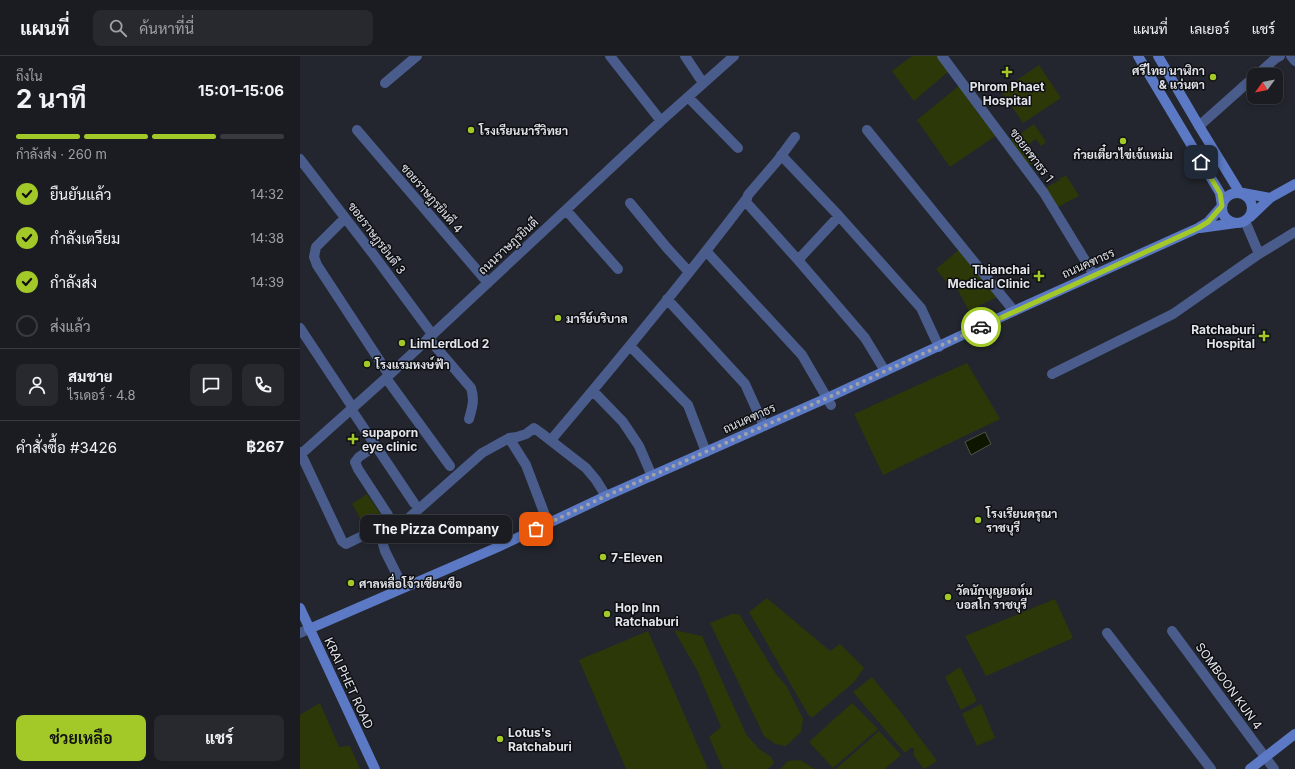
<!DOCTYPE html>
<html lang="th">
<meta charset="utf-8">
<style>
body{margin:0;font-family:Inter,Sarabun,sans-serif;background:#27292f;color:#f1f3f6;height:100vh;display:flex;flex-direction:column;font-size:15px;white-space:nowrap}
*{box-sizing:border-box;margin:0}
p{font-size:13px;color:#9fa1a5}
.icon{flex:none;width:22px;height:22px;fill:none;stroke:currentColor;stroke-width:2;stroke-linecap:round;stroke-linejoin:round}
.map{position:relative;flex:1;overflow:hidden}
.side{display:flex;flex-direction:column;background:#1a1c22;width:300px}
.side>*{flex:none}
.needle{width:26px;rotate:237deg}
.tools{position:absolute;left:947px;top:12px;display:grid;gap:8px}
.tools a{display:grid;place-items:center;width:36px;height:36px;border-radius:8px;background:#1a1c22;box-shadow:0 2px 6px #0003,0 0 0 1px #383a40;font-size:20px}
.pin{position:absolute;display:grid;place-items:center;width:34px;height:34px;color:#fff;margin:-17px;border-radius:8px;box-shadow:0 2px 6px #0006}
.courier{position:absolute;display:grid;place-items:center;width:40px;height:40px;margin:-20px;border:3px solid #a2c928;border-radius:50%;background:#fff;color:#222;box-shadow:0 1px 5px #0007}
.bubble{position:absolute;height:28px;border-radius:8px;background:#1a1c22;box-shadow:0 2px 6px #0003,0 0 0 1px #383a40;font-size:13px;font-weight:700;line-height:28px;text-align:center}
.overview em{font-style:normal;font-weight:700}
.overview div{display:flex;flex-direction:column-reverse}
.overview{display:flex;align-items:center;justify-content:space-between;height:68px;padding:0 16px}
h1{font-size:26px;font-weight:700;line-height:30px}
.bar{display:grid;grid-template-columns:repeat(4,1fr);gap:6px 4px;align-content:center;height:48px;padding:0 16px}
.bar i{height:5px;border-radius:3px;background:#383a40}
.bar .selected{background:#a2c928}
.bar p{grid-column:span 4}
.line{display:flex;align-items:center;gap:10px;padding:0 16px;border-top:1px solid #383a40}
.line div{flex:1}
.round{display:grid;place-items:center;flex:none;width:42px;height:42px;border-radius:8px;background:#27292f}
ol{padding:0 16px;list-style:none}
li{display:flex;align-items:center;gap:12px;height:44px}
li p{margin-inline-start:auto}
li .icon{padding:4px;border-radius:50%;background:#a2c928;color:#111;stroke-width:4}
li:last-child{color:#9fa1a5}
li i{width:22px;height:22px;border:2px solid #383a40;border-radius:50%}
.primary-button{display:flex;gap:8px;margin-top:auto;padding:8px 16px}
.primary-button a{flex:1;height:46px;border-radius:8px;background:#a2c928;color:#111;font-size:16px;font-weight:700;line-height:46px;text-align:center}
.primary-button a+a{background:#27292f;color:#f1f3f6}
header{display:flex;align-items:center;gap:24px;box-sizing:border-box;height:56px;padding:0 20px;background:#1a1c22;border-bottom:1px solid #383a40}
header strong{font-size:19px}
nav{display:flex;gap:22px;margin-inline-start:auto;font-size:14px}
.search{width:280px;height:36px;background:#27292f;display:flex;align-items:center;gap:10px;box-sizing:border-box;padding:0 14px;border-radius:8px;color:#9fa1a5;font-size:15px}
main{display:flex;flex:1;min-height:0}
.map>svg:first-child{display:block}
</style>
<header>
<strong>แผนที่</strong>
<div class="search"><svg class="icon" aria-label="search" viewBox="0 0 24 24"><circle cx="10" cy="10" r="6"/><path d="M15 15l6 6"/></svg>ค้นหาที่นี่</div>
<nav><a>แผนที่</a><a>เลเยอร์</a><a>แชร์</a></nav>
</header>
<main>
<section class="side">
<div class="overview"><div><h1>2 นาที</h1><p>ถึงใน</p></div><em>15:01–15:06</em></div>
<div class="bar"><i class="selected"></i><i class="selected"></i><i class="selected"></i><i></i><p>กำลังส่ง · 260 m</p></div>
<ol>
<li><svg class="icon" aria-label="check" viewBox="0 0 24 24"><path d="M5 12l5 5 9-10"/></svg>ยืนยันแล้ว<p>14:32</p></li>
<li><svg class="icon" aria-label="check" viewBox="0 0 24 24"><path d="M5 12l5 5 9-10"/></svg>กำลังเตรียม<p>14:38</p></li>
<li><svg class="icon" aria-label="check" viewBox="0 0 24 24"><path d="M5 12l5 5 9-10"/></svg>กำลังส่ง<p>14:39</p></li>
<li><i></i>ส่งแล้ว</li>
</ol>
<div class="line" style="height:72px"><a class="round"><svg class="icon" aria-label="person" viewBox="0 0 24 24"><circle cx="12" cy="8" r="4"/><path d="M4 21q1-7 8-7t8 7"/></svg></a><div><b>สมชาย</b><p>ไรเดอร์ · 4.8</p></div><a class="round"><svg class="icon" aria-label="chat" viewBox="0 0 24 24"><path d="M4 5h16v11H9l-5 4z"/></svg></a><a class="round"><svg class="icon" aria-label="phone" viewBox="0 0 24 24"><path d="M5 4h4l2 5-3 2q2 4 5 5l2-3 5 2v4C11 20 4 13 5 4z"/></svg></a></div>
<div class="line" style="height:52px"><div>คำสั่งซื้อ #3426</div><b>฿267</b></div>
<div class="primary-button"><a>ช่วยเหลือ</a><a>แชร์</a></div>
</section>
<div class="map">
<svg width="995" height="713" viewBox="0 0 995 713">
<rect width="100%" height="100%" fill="#23262e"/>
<!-- green -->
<path fill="#2c3808" d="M612,0H637L649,15L614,45L592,15Z
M739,9L761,42L723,67L701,35Z
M660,29L666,37V40L675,51V53L679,59L681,60L689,68L688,70L692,76L695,77L697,79L650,111L617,64Z
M734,68L746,86L741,90L736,83L723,92L733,107L728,110L710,85Z
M766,119L779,140L758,151L745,132L760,124V122L761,121L762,122Z
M660,193L699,240L669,255L656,231L648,228L636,213Z
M667,307L700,363L583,419L554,358Z
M67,438L85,465L67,474L52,448Z
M467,542L530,595L540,588L564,612L554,626L513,661L509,660L449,556Z
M755,543L773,582L686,620L665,580Z
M432,558H439L476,618L487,631L503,663L501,676L486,690L475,688L464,680L410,567Z
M374,574L402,580L446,678L459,693L471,701L474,707L468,713H423L409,681L421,671L397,614Z
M348,575L408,713H326L279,604Z
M660,611L677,645L661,654L645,621Z
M572,621L599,654L637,705L624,713L614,700V692H610L605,697L553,636Z
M20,647L39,691L50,690L60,713H0V659Z
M552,647L578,673L533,712L509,686Z
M681,648L695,682L677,690L662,658Z
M579,675L601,699L585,713H536Z
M500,704L515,713H480L488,705Z"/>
<!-- water -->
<path fill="#0f1600" stroke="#4e5446" d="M685,376L691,388L671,399L665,386Z"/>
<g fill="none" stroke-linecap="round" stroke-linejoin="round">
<!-- street -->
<path stroke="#495c8b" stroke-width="10" d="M310,0L361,65
M385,0L403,27
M642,0L744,137L794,219
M991,0L995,5
M957,19L976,2L980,0
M85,27L117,0
M388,41L438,92
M899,70L954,21
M57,74L188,227
M567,74L714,255
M495,81L478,104L448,139L446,146L498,204L565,282L585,315
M481,99L539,160L621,252L639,291
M0,103L73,198L132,278
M330,147L367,192L389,216
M266,154L318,213
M45,162L16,191L14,201L17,209L89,319
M945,165L959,198
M406,195L502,299L531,349
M498,204L539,160
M367,243L445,328L464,370
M0,272L53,352
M128,282L171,332C175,344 172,352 169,363
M330,290L388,349L406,396
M752,318L873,258L959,198L995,176
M86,322L150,410
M293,335L323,366L339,390L352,420
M51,353L114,447
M209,382L226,409L248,467
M251,384C318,305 384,225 447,142
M0,396L42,485L46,488L85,469L88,466V459L58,413L55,406L59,401L75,390
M0,399L86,322L361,65L434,0
M103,531L85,495L83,488L85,483L182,397L209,382L217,381L226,378L234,372L241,377L286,412L296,424L306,440
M872,575L974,713
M0,577L9,573
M807,577L911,713"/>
<!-- secondary -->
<path stroke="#5b79c4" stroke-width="10" d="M838,0L920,137L922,150
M858,0L899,70L940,137
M922 152a15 15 0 1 1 30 0a15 15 0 1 1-30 0Z
M943,137L970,142
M950,161L970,142L995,128
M900,172L936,167
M0,552L75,713
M9,573L198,491L306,440L527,342L714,255L898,172L908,166L922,150
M950,713L995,678"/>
</g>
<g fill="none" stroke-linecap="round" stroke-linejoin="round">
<!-- done -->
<path stroke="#9fa2a8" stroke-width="4" stroke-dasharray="0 7.2" d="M236,473L306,440L527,342L681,271"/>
<!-- route -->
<path stroke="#a2c928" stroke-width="5" d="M681,271L898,172L908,166L922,150L920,137L901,106"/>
</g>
<!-- markers -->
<g fill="#a2c928" stroke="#0d0f13" stroke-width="1.5">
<path d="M705 10h4v4h4v4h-4v4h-4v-4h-4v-4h4z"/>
<circle cx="913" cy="21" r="4"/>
<circle cx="171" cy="74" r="4"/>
<circle cx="823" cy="85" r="4"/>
<path d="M737 214h4v4h4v4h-4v4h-4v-4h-4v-4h4z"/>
<circle cx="258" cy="262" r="4"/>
<path d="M962 274h4v4h4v4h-4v4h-4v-4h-4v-4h4z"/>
<circle cx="102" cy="287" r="4"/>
<circle cx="67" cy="308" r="4"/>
<path d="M51 377h4v4h4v4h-4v4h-4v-4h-4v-4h4z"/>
<circle cx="678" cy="464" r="4"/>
<circle cx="303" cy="501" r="4"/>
<circle cx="51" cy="527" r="4"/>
<circle cx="648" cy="541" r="4"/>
<circle cx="307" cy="558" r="4"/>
<circle cx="200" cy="683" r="4"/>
</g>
<g text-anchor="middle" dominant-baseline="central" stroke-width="3" stroke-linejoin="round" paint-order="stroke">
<!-- poi labels -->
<g font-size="12" font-weight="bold" fill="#e2e4ea" stroke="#0d0f13" text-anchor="start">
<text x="905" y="14" text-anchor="end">ศรีไทย นาฬิกา<tspan x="905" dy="14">&amp; แว่นตา</tspan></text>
<text x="707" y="30" text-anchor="middle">Phrom Phaet<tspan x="707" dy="14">Hospital</tspan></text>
<text x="179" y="74">โรงเรียนนารีวิทยา</text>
<text x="823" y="98" text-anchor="middle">ก๋วยเตี๋ยวไข่เจ้แหม่ม</text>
<text x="730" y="213" text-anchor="end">Thianchai<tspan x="730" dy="14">Medical Clinic</tspan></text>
<text x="266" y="262">มารีย์บริบาล</text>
<text x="955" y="273" text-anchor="end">Ratchaburi<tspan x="955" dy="14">Hospital</tspan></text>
<text x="110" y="287">LimLerdLod 2</text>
<text x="75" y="308">โรงแรมหงษ์ฟ้า</text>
<text x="62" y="376">supaporn<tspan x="62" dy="14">eye clinic</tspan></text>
<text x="686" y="457">โรงเรียนดรุณา<tspan x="686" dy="14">ราชบุรี</tspan></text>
<text x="311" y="501">7-Eleven</text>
<text x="59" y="527">ศาลหลื่อโจ้วเซียนซือ</text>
<text x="656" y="534">วัดนักบุญยอห์น<tspan x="656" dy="14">บอสโก ราชบุรี</tspan></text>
<text x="315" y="551">Hop Inn<tspan x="315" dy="14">Ratchaburi</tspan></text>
<text x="208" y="676">Lotus's<tspan x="208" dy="14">Ratchaburi</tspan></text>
</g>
<!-- street labels -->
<g font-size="12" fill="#e2e4ea" stroke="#0d0f13">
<text transform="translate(732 99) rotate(53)">ซอยคฑาธร 1</text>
<text transform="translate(132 142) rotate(49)">ซอยราษฎรยินดี 4</text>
<text transform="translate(77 182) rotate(53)">ซอยราษฎรยินดี 3</text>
<text transform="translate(208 190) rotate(-43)">ถนนราษฎรยินดี</text>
<text transform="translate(788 207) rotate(-24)">ถนนคฑาธร</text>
<text transform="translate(449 362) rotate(-24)">ถนนคฑาธร</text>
<text transform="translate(49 627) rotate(65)">KRAI PHET ROAD</text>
<text transform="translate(929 630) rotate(54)">SOMBOON KUN 4</text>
</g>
</g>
</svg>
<div class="tools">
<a><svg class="needle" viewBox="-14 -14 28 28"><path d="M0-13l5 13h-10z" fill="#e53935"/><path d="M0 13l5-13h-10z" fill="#9fa1a5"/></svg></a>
</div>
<div class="pin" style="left:236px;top:473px;background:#ea580c"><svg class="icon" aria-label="bag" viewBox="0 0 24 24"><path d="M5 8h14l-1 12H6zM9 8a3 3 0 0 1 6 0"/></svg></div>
<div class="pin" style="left:901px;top:106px;background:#1f2937"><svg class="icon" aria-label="home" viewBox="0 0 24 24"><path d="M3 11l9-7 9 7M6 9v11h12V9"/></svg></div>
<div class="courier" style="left:681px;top:271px"><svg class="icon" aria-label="car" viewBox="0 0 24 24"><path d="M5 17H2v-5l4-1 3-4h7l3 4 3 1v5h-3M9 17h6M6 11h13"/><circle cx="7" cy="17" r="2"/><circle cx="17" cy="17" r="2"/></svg></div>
<div class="bubble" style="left:60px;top:459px;width:152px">The Pizza Company</div>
</div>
</main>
